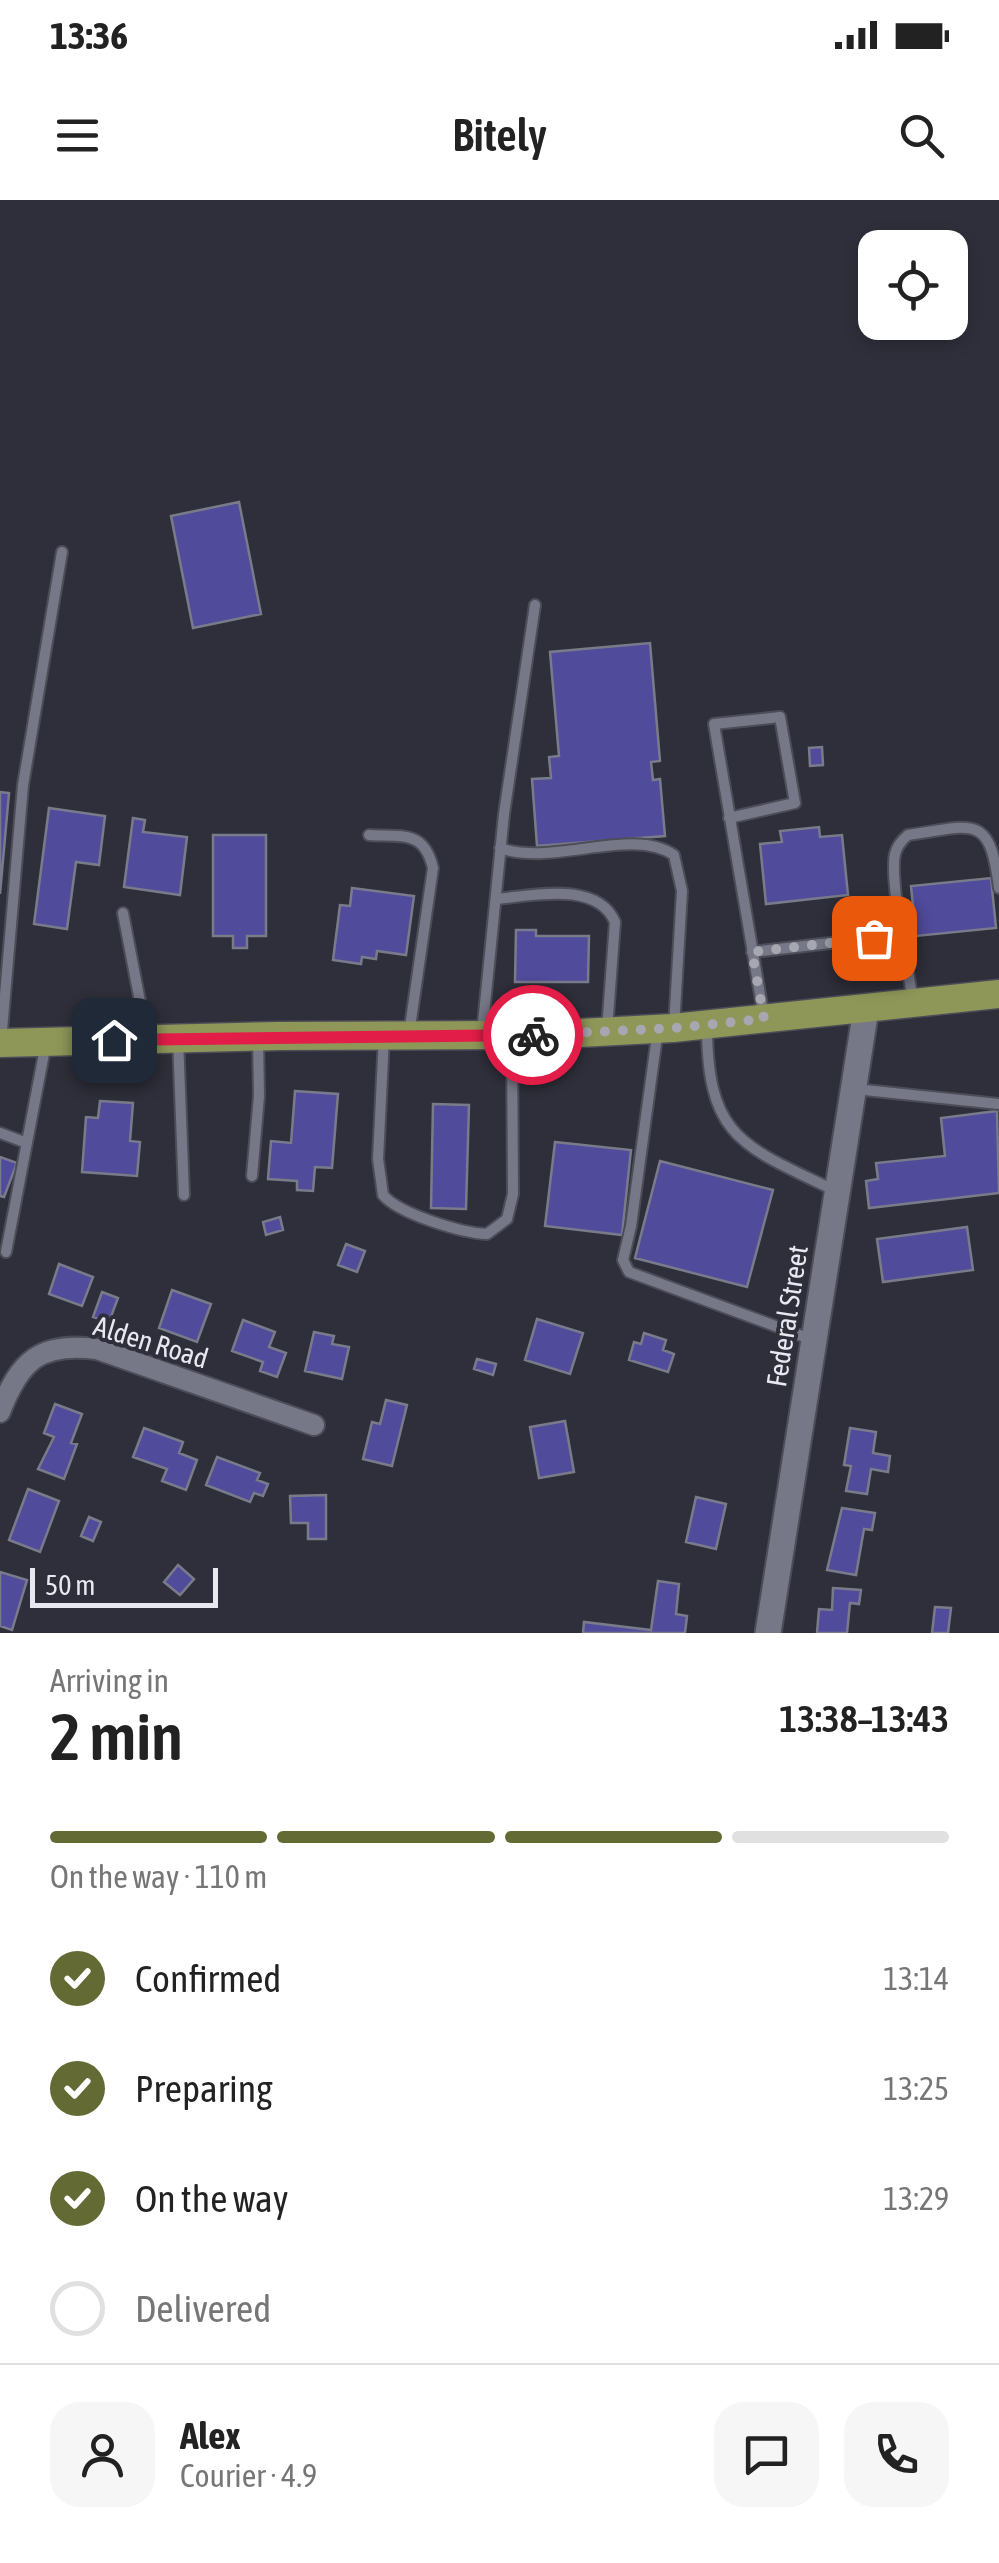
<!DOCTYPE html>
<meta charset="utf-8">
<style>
body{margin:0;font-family:"Asap Condensed",sans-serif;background:#f6f6f6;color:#222;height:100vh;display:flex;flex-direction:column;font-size:38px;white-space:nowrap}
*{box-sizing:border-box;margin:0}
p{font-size:32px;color:#767676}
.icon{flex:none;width:55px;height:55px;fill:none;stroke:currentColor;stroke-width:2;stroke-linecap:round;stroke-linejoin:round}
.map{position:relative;height:1433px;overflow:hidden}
.drawer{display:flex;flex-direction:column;background:#fff;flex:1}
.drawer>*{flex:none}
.fabs{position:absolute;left:858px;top:30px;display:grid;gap:20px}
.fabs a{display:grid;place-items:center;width:110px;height:110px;border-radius:20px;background:#fff;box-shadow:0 5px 15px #0003;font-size:50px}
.scale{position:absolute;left:30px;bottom:25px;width:188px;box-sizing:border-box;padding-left:10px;border:5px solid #e7e8f0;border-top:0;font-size:28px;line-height:35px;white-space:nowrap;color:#e7e8f0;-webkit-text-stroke:8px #2f2f3b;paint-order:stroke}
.pin{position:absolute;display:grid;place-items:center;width:85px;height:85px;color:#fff;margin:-42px;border-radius:20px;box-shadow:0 5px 15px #0006}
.courier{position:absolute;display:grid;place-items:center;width:100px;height:100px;margin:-50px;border:8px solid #e11d48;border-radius:50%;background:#fff;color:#222;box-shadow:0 2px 12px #0007}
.head em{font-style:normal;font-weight:600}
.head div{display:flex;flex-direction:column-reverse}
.head{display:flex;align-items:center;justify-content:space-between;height:170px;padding:0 50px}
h1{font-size:65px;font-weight:600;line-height:75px}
.bar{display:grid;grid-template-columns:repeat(4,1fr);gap:15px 10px;align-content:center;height:120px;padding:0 50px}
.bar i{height:12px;border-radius:8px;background:#e0e0e0}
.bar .active{background:#636a34}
.bar p{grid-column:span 4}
.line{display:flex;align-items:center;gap:25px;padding:0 50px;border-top:2px solid #e0e0e0}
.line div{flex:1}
.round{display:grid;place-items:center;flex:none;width:105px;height:105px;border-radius:30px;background:#f6f6f6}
ol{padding:0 50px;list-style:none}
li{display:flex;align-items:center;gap:30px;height:110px}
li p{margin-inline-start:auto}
li .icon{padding:10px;border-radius:50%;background:#636a34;color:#fff;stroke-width:4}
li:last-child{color:#767676}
li i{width:55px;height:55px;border:5px solid #e0e0e0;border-radius:50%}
.status{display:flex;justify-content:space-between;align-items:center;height:70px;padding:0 50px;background:#fff;direction:ltr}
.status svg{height:28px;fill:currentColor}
header{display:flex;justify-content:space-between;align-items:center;height:130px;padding:0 50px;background:#fff;font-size:45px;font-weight:600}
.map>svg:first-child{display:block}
</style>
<div class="status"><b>13:36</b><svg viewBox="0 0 49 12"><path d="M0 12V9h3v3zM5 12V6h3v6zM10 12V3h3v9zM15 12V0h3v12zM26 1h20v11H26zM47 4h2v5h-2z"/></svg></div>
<header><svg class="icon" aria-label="menu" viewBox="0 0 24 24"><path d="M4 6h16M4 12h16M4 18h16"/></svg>Bitely<svg class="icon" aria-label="search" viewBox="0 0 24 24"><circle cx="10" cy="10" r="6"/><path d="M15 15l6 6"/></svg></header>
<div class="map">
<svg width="999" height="1433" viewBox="0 0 999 1433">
<rect width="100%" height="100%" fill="#2f2f3b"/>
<!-- building -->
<path fill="#504b9b" stroke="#7a7b8a" stroke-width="2.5" d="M239,302L261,414L193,428L171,316Z
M650,443L660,561L651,562L653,580L660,579L665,636L537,646L532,579L551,578L549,557L559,556L550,452Z
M822,547L823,565L810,566L809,548Z
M0,592L9,593L0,694Z
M49,608L105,616L99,665L76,662L67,729L34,724Z
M133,618L145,620L143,632L187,637L180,695L124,687Z
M819,627L820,637L842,635L848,695L766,704L760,644L782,642L780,631Z
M213,635H266V736H247V748H233V736H213Z
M991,678L996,728L916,736L911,686Z
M352,688L414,696L406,755L377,751L376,759L362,757L361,764L333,760L340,705L350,706Z
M516,730H536V736H589L588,782H515Z
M295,891L338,894L332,968L315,967L313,991L297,990V981L268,979L271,941L291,943Z
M100,901L133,903L130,941L140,942L137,976L82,972L86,917L98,918Z
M433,904L469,905L466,1009L431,1008Z
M997,911L999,993L869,1008L866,981L878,979L876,963L945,956L941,918Z
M555,942L631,950L622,1035L545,1026Z
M0,957L17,963L4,997L0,996Z
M660,961L773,990L747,1087L635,1058Z
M280,1017L283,1030L266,1035L263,1022Z
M967,1027L973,1070L883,1082L877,1039Z
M346,1044L365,1051L357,1072L338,1065Z
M59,1064L93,1077L82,1106L49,1094Z
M172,1090L211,1104L197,1142L159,1128Z
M102,1092L118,1098L109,1122L93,1117Z
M537,1119L583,1133L570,1174L525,1160Z
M243,1120L275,1132L269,1147L286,1153L277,1177L260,1171L263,1162L232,1151Z
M314,1132L334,1136L332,1144L349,1147L342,1179L305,1171Z
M644,1133L666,1140L663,1150L674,1154L668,1172L629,1160L634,1142L641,1144Z
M477,1159L496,1164L493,1175L474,1169Z
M386,1200L407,1205L392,1266L363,1259L372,1222L380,1224Z
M55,1204L82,1214L71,1243L77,1244L64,1279L38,1269L54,1237L44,1233Z
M565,1221L574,1272L539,1278L530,1227Z
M144,1228L183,1242L179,1253L197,1260L186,1290L162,1281L167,1269L133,1257Z
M850,1228L876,1232L873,1253L890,1256L888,1272L871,1269L867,1294L846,1291L851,1266L844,1265Z
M217,1257L260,1273L257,1280L268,1284L263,1296L254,1293L250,1302L206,1285Z
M28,1289L59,1301L40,1352L9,1340Z
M326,1295V1339H308V1323H291L290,1296Z
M696,1297L726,1304L716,1349L686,1342Z
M842,1308L875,1313L872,1330L864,1329L856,1375L827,1370Z
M89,1317L101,1322L93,1341L81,1336Z
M178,1365L194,1379L180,1395L164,1382Z
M0,1372L27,1380L12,1430L0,1426Z
M658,1381L679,1384L676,1414L687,1416L685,1433H583L584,1422L651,1430Z
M833,1388L861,1390L859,1404L850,1403L847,1433H817L819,1409L832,1410Z
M935,1407L951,1408L948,1433H932Z"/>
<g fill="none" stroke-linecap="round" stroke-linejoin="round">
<!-- service casing -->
<g stroke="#4d4d58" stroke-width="14">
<path id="service" d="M729,618L795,603L780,517L714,524L764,818
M369,635C403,637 424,630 433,668L409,834
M500,648C552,667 632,626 674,655L682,691L674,827
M496,699C531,696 597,680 615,722L607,830
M123,713L147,838
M752,752L874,738
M913,803C909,771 889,681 895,654C897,646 902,640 908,635C973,626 990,612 999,688
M707,825C707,939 743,946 836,991
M658,829L631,1026L623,1060L629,1072L813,1140
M482,834L504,614L535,405
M384,836L378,959L383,995C399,1014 462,1033 487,1034L507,1019L513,994L512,836
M178,839L184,995
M1,842L23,585L62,352
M855,889L999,904
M0,933L27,943
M252,976L259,896L258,837
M6,1052L46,843"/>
</g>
<!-- minor casing -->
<g stroke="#4d4d58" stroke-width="24">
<path id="minor" d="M0,1212C20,1160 40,1142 97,1149L314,1225"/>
</g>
<!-- tertiary casing -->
<g stroke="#4d4d58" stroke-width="29">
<path id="tertiary" d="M768,1433L866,809"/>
</g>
<!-- primary casing -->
<g stroke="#4d4d58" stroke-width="31">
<path id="primary" d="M0,843L279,836L542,835L673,828L999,794"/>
</g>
<!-- service -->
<use href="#service" stroke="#777887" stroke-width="10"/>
<!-- minor -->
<use href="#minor" stroke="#777887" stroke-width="20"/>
<!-- tertiary -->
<use href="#tertiary" stroke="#777887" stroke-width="25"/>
<!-- primary -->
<use href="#primary" stroke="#8e9758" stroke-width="28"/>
</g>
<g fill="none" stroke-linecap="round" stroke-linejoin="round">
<!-- done -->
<path stroke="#a7a7b1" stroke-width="10" stroke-dasharray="0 18" d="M533,835L674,828L764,819L752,752L874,738"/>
<!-- route -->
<path stroke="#e11d48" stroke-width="12" d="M114,840L533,835"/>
</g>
<g text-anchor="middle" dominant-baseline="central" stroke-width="8" stroke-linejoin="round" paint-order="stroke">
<!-- street labels -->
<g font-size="28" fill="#e7e8f0" stroke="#2f2f3b">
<text transform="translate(787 1116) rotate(-81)">Federal Street</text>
<text transform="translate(151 1142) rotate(17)">Alden Road</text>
</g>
</g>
</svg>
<div class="fabs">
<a><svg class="icon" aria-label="locate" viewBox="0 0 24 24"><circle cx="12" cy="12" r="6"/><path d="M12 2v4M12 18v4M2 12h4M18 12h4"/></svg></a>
</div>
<div class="scale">50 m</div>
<div class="pin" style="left:874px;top:738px;background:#ea580c"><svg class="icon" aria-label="bag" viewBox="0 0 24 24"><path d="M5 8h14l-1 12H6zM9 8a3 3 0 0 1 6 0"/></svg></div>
<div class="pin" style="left:114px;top:840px;background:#1f2937"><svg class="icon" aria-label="home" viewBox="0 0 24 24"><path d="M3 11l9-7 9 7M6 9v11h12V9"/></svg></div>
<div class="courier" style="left:533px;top:835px"><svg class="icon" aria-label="bike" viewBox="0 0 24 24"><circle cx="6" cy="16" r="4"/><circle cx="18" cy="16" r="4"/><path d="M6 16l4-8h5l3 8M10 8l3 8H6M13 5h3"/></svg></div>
</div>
<section class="drawer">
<div class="head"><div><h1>2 min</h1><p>Arriving in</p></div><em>13:38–13:43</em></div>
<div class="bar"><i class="active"></i><i class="active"></i><i class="active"></i><i></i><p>On the way · 110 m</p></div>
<ol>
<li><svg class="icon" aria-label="check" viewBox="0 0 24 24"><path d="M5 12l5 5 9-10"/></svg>Confirmed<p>13:14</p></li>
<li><svg class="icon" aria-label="check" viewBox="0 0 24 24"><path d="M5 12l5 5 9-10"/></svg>Preparing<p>13:25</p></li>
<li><svg class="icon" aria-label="check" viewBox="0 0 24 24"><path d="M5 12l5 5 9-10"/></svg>On the way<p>13:29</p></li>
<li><i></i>Delivered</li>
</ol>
<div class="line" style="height:180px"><a class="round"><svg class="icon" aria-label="person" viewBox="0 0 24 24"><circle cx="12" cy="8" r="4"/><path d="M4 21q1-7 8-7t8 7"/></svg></a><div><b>Alex</b><p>Courier · 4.9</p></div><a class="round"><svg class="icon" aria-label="chat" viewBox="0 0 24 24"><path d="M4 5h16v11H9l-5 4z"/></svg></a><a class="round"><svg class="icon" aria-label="phone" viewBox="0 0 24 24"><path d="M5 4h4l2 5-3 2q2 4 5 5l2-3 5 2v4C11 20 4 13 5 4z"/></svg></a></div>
</section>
